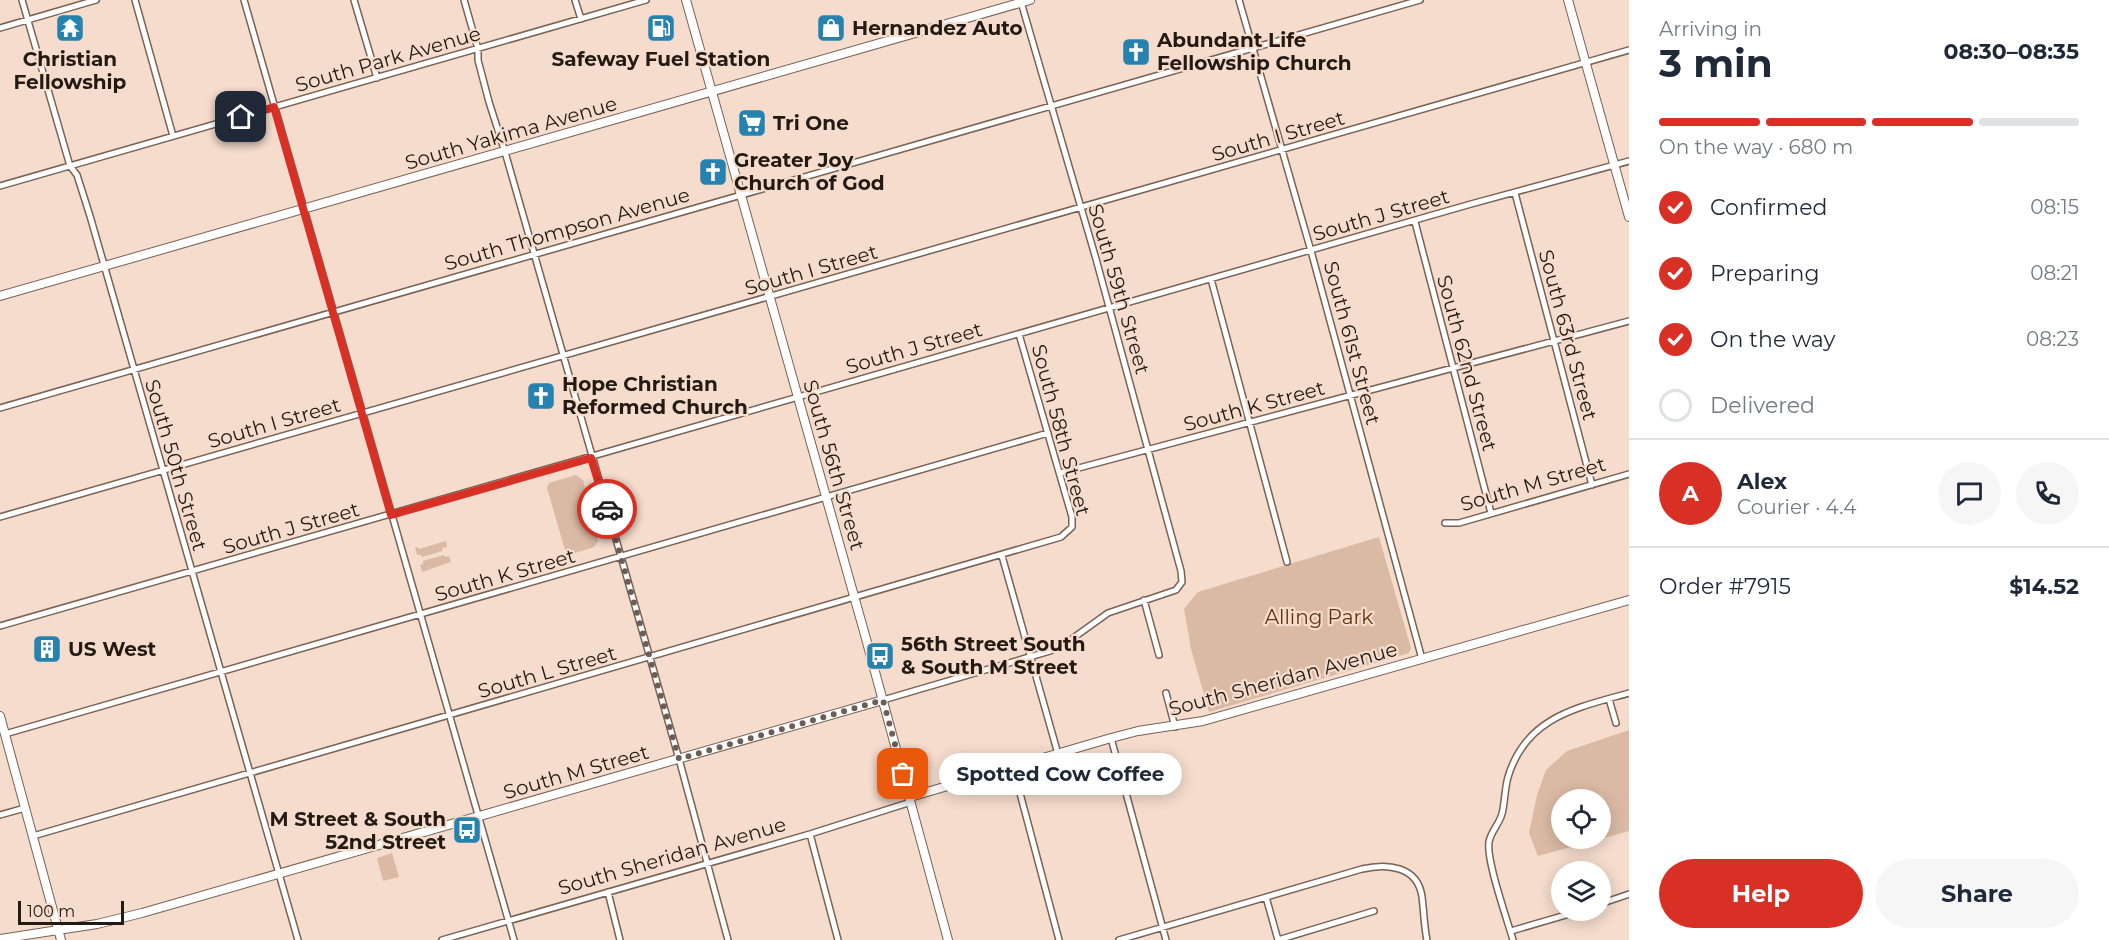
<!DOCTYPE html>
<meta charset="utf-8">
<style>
body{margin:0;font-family:Montserrat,sans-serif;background:#f6f6f7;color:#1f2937;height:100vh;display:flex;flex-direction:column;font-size:22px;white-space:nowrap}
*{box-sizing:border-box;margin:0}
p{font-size:20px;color:#747a83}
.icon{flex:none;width:33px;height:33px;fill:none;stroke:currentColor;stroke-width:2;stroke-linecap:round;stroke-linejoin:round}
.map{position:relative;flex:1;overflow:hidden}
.panel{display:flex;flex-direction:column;background:#fff;width:480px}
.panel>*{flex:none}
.buttons{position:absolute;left:1551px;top:789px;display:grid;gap:12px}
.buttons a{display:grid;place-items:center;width:60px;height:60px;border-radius:50%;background:#fff;box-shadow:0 3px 15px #0003;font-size:30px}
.scale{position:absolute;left:18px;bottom:15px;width:106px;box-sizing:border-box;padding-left:6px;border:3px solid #231a14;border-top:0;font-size:16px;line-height:21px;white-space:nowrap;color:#231a14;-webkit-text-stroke:4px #f5dccc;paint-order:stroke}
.pin{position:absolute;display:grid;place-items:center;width:51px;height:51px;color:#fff;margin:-26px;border-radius:12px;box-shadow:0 3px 9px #0006}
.courier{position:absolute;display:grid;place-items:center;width:60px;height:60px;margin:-30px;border:4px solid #d93025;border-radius:50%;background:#fff;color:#222;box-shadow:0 2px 8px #0007}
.bubble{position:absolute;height:42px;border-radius:21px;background:#fff;box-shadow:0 3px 15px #0003;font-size:20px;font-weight:700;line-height:42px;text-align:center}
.summary em{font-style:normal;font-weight:700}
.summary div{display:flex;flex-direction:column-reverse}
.summary{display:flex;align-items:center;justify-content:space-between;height:102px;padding:0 30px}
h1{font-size:39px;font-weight:700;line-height:45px}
.bar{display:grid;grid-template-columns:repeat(4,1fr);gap:9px 6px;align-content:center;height:72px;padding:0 30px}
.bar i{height:8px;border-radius:4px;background:#e0e1e3}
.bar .current{background:#d93025}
.bar p{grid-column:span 4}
.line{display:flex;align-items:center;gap:15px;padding:0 30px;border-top:2px solid #e0e1e3}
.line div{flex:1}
.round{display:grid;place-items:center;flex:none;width:63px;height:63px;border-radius:32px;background:#f6f6f7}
ol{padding:0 30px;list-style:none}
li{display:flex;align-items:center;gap:18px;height:66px}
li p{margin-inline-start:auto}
li .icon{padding:6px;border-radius:50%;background:#d93025;color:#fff;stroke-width:4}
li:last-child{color:#747a83}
li i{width:33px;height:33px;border:3px solid #e0e1e3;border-radius:50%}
.primary-button{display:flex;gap:12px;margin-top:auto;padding:12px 30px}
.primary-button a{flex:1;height:69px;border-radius:36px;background:#d93025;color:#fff;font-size:24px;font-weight:700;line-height:69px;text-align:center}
.primary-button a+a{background:#f6f6f7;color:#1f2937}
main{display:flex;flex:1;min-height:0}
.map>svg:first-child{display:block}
</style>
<main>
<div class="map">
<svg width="1629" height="940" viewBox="0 0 1629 940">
<rect width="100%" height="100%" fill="#f5dccc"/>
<!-- green -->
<path fill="#dbbaa5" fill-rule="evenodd" d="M576,475L583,480L598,541L594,547L572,554L565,550L547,488L549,483Z
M1379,537L1411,648L1409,653L1209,712L1191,649L1184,609L1198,592Z
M446,541L447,547L442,548L443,551L422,557L421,555H417L415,548L418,547L419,549Z
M444,555L445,557L449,556L451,562L422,572L420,565L423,564V561Z
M1629,730V831L1538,856L1529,833L1537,795L1546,770L1567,751ZM1562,800H1600V838H1562Z
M392,853L399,877L383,881L377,858Z"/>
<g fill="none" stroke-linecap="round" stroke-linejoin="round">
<!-- street casing -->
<g stroke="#776254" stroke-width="8">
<path id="street" d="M22,0L70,166L77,175L90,216L298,940
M135,0L173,136
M244,0L514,940
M354,0L377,78
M464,0L478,49V60L489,102L505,152L679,759L728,940
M575,0L581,19
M1239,0L1311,251L1422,659
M0,28L96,0
M0,186L646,0
M1515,193L1592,485
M1415,222L1491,513
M1211,279L1287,562
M0,408L1420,0
M1060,473L1629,321
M0,517L1629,50
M1445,523H1459L1629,474
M1002,556L1058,754
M1144,600L1159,655
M0,626L1471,204L1629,161
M1166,693L1175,727
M1609,699L1616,723
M883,700L1050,651L1069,641L1108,613L1176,590L1182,582L1181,571L1096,259L1021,2
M5,734L1048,433
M1111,738L1166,940
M1013,767L1059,940
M0,815L25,808
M810,834L838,940
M33,836L1061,537L1072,527V517L1019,334
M608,892L620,940
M1266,897L1278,940
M1600,904L1629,894
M1511,931L1583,910
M442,940L810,834L911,802
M1119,940L1362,869C1387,863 1418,866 1422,897C1424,912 1424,926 1427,940
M1278,940L1374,911
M1513,940C1507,919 1486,860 1489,842C1491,830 1502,822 1503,809C1505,798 1505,788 1508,777C1526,717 1576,708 1629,693"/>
</g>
<!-- secondary casing -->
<g stroke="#776254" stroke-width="10">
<path id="secondary" d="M686,0L865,635L948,940
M1568,0L1629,217
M0,296L1030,0
M0,716L61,940
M910,797L1111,738L1138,731L1203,721L1629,600
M0,939L97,924L142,913L883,700"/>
</g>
<!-- street -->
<use href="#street" stroke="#fff" stroke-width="5"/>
<!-- secondary -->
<use href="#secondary" stroke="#fff" stroke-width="8"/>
</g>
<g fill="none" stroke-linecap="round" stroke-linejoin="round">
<!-- done -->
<path stroke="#6c5e54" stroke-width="6" stroke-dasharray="0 10.8" d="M607,509L679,759L883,700L903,774"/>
<!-- route -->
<path stroke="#d93025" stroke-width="8" d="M241,117L274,107L391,515L591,458L607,509"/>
</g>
<!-- icons -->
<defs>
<g id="temple-square" transform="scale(1.5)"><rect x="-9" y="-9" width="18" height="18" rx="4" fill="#2682af" stroke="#f5dccc"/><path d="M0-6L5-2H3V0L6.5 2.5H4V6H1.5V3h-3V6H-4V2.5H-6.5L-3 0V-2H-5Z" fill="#fff"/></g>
<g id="fuel-square" transform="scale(1.5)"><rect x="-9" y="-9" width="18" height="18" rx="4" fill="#2682af" stroke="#f5dccc"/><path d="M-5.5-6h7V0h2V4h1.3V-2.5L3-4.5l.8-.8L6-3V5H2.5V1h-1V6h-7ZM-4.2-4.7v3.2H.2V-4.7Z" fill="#fff"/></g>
<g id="shop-square" transform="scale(1.5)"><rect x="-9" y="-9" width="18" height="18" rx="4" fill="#2682af" stroke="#f5dccc"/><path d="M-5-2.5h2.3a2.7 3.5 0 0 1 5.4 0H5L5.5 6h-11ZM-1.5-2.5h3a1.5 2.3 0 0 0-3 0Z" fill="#fff"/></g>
<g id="church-square" transform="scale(1.5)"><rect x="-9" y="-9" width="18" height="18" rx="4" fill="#2682af" stroke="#f5dccc"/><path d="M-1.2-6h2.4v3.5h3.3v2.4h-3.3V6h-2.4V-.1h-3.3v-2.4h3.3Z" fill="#fff"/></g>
<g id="supermarket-square" transform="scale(1.5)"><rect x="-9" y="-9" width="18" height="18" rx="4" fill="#2682af" stroke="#f5dccc"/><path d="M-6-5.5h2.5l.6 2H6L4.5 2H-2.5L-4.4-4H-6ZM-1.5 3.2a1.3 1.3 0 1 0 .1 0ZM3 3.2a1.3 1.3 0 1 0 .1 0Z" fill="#fff"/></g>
<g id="building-square" transform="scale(1.5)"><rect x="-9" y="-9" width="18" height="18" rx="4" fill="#2682af" stroke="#f5dccc"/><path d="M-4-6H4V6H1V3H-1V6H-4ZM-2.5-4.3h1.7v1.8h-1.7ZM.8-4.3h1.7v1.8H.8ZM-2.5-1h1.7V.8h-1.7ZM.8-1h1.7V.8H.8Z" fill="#fff"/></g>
<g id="bus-square" transform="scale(1.5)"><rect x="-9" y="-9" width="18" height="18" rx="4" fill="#2682af" stroke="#f5dccc"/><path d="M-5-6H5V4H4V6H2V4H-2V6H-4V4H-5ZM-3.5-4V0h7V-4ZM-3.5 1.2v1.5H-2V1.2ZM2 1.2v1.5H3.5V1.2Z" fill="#fff"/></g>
</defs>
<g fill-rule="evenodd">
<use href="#temple-square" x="70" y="28"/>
<use href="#fuel-square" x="661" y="28"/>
<use href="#shop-square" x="831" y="28"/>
<use href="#church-square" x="1136" y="52"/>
<use href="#supermarket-square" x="752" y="123"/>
<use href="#church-square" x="713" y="172"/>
<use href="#church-square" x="541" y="396"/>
<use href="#building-square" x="47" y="649"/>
<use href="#bus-square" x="880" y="656"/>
<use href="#bus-square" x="467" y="830"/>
</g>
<g text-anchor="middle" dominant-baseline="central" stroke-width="4.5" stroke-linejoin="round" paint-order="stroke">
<!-- poi labels -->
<g font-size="20" font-weight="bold" fill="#231a14" stroke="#f5dccc" text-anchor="start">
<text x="852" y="28">Hernandez Auto</text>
<text x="1157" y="40">Abundant Life<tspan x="1157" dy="23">Fellowship Church</tspan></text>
<text x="70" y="59" text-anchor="middle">Christian<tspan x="70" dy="23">Fellowship</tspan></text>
<text x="661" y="59" text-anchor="middle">Safeway Fuel Station</text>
<text x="773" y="123">Tri One</text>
<text x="734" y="160">Greater Joy<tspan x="734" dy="23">Church of God</tspan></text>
<text x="562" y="384">Hope Christian<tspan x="562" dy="23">Reformed Church</tspan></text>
<text x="901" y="644">56th Street South<tspan x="901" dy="23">&amp; South M Street</tspan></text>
<text x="68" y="649">US West</text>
<text x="446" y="819" text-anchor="end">M Street &amp; South<tspan x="446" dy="23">52nd Street</tspan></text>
</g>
<!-- street labels -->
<g font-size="20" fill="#231a14" stroke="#f5dccc">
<text transform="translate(388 59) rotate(-16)">South Park Avenue</text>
<text transform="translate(511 133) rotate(-16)">South Yakima Avenue</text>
<text transform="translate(1278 136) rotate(-16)">South I Street</text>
<text transform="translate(1381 215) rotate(-16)">South J Street</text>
<text transform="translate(567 229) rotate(-16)">South Thompson Avenue</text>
<text transform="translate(811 270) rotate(-16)">South I Street</text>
<text transform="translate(1119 289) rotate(74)">South 59th Street</text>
<text transform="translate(1568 335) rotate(75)">South 63rd Street</text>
<text transform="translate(1352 343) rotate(75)">South 61st Street</text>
<text transform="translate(914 348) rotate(-16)">South J Street</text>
<text transform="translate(1467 363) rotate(75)">South 62nd Street</text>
<text transform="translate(1254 406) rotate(-15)">South K Street</text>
<text transform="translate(274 423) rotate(-16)">South I Street</text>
<text transform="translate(1061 430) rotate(75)">South 58th Street</text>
<text transform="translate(176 465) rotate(74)">South 50th Street</text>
<text transform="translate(834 465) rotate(74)">South 56th Street</text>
<text transform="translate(1533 484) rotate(-16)">South M Street</text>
<text transform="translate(291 528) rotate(-16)">South J Street</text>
<text transform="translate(505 575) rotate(-16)">South K Street</text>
<text transform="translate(547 672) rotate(-16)">South L Street</text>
<text transform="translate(1283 679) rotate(-15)">South Sheridan Avenue</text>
<text transform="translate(576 772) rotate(-16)">South M Street</text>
<text transform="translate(672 856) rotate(-16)">South Sheridan Avenue</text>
</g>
<!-- park labels -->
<g font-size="20" fill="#64330b" stroke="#f5dccc">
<text x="1319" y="617">Alling Park</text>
</g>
</g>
</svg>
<div class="buttons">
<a><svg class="icon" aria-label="locate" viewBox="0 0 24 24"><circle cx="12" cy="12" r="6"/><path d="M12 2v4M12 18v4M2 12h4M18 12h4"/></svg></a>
<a><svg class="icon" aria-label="layers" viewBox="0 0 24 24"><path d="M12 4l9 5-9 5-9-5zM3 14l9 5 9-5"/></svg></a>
</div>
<div class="scale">100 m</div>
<div class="pin" style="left:903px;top:774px;background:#ea580c"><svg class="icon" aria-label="bag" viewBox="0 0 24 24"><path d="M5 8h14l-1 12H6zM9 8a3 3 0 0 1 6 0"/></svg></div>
<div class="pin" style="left:241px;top:117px;background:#1f2937"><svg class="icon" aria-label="home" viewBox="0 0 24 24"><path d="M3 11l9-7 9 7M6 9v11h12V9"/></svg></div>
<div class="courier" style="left:607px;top:509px"><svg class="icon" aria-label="car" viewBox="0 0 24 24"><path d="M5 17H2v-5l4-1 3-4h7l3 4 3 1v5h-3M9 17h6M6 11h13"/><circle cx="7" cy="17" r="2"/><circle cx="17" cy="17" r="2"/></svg></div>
<div class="bubble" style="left:939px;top:753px;width:243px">Spotted Cow Coffee</div>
</div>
<section class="panel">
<div class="summary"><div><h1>3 min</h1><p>Arriving in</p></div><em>08:30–08:35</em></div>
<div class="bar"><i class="current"></i><i class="current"></i><i class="current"></i><i></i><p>On the way · 680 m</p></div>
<ol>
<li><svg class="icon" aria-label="check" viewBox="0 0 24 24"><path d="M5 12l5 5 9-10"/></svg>Confirmed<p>08:15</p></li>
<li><svg class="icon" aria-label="check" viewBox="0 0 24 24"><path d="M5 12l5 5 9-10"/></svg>Preparing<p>08:21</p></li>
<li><svg class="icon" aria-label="check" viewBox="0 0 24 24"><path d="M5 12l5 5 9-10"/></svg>On the way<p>08:23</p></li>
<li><i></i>Delivered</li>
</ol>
<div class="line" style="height:108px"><b class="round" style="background:#d93025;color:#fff">A</b><div><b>Alex</b><p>Courier · 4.4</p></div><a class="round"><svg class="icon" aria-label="chat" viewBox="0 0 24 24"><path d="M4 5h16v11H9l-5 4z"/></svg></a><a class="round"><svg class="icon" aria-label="phone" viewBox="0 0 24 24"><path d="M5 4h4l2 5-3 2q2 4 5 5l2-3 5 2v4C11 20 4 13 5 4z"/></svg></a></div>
<div class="line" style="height:78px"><div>Order #7915</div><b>$14.52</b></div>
<div class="primary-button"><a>Help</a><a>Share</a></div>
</section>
</main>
